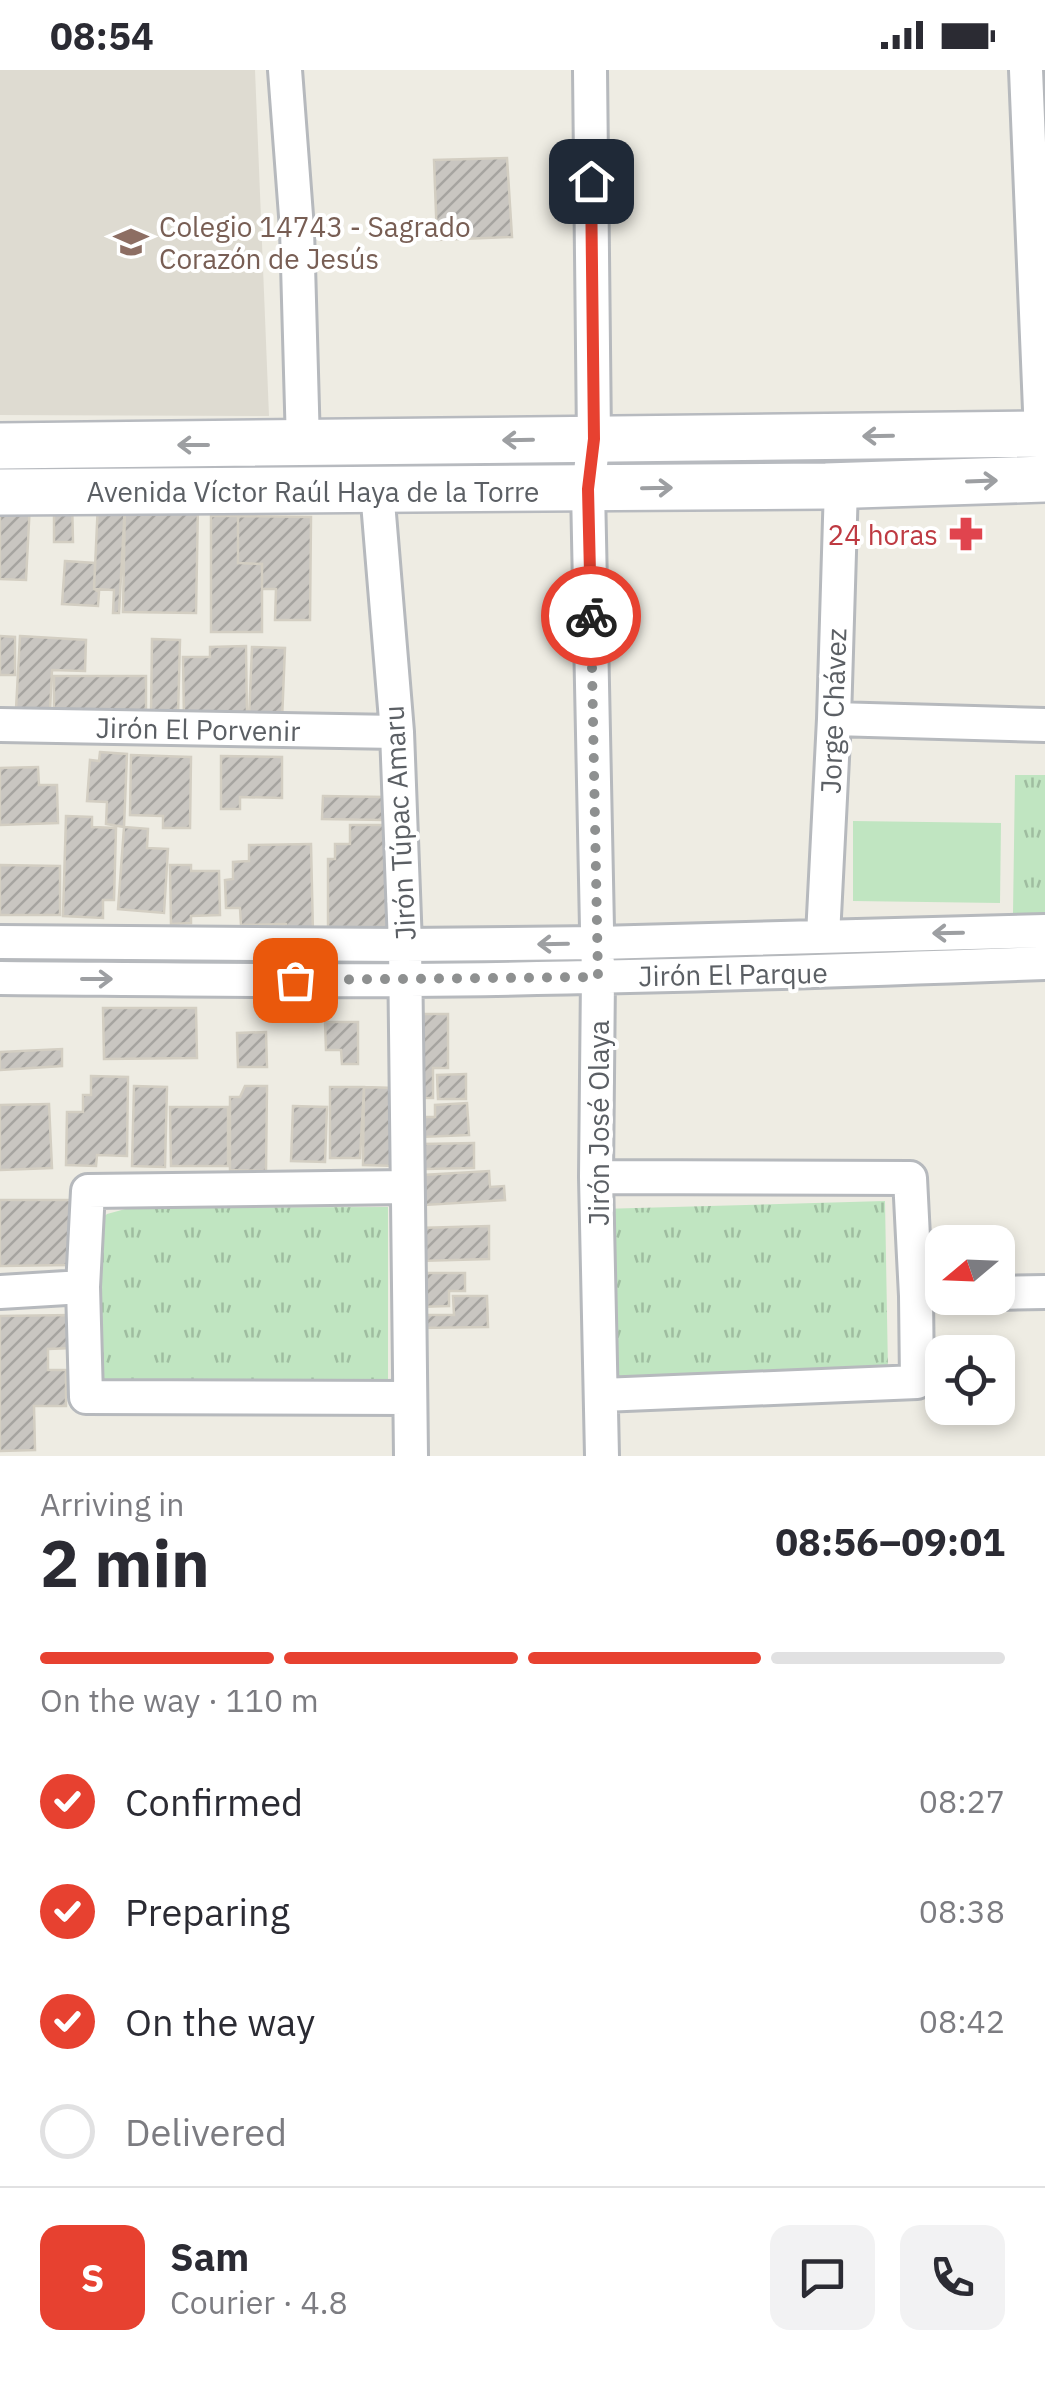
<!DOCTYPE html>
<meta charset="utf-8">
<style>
body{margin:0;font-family:"IBM Plex Sans",sans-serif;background:#f2f2f3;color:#2b2b33;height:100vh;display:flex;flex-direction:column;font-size:38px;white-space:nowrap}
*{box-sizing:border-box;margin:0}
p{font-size:32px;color:#7c7c81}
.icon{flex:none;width:55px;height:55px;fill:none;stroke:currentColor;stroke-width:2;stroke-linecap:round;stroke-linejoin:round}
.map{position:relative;height:1386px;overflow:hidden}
.panel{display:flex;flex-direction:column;background:#fff;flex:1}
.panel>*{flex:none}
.needle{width:65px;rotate:251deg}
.tools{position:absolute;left:925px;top:1155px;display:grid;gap:20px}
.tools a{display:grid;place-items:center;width:90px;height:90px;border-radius:20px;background:#fff;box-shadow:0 5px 15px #0003;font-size:50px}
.pin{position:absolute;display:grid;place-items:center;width:85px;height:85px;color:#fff;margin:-42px;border-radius:20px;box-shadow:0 5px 15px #0006}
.courier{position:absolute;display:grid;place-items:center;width:100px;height:100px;margin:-50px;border:8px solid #e74130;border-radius:50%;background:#fff;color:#222;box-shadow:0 2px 12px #0007}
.headline em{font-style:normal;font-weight:700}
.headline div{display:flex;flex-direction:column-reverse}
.headline{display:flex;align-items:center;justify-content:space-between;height:170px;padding:0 40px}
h1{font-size:65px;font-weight:700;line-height:75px}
.bar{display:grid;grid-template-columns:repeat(4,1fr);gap:15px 10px;align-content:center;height:120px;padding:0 40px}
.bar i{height:12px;border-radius:8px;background:#e1e1e2}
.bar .active{background:#e74130}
.bar p{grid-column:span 4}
.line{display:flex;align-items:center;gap:25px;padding:0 40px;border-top:2px solid #e1e1e2}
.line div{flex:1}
.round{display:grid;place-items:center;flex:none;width:105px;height:105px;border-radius:20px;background:#f2f2f3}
ol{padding:0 40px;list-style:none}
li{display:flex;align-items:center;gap:30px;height:110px}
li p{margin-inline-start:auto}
li .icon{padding:10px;border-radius:50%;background:#e74130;color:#fff;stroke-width:4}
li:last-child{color:#7c7c81}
li i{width:55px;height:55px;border:5px solid #e1e1e2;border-radius:50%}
.status{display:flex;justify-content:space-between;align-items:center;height:70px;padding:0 50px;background:#fff;direction:ltr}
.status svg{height:28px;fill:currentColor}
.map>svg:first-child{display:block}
</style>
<div class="status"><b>08:54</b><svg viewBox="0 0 49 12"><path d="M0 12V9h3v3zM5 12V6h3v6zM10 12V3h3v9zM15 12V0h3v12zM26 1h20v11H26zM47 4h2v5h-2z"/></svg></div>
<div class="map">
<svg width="1045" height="1386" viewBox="0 0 1045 1386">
<defs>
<pattern id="park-tufts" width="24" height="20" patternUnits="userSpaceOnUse" patternTransform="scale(2.5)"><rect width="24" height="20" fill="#c0e5c1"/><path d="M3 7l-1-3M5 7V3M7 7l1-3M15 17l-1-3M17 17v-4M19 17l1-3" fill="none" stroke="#9fbda0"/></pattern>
<pattern id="building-hatch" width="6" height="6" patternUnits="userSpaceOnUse" patternTransform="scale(2.5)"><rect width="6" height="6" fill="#c9c6c1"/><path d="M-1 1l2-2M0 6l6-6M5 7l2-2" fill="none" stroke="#a6a4a0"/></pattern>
</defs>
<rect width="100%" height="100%" fill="#eeece3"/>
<!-- education -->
<path fill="#dedbd1" d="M0,0H255L269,346L0,345Z"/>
<!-- green -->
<path fill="#c0e5c1" d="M853,751L1001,753L1000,833L853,831Z"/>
<!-- park -->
<path fill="url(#park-tufts)" d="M1015,705H1045V844L1013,843Z
M885,1131L888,1301L605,1317L600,1139Z
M388,1137V1318L122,1322L100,1311L98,1152L107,1144L129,1138Z"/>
<!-- building -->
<path fill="url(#building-hatch)" stroke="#d3cec2" stroke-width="2.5" d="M507,88L512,167L437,170L434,90Z
M54,430H72L73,472H54Z
M0,432L30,433L26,510L0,509Z
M98,433L125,434L119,543H113L114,520L94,519Z
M125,433L198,434L196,543L123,542Z
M211,446H238V493L262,494V562H211Z
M238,446L311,447L310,550H275L276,519H262V494L238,493Z
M65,491L95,493L94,519L99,522L98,536L62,534Z
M0,566L15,567V605H0Z
M20,566L86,570L85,601L52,600L50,641L16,639Z
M152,569L180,570L178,646L151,645Z
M246,576L247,650L184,651L183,587H210V577Z
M252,577L285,578L282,650L249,649Z
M54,606H146V644H54Z
M100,682L127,684L124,757L106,754L107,732L87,731L90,690L99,691Z
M131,685L191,687L190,758H163V746L130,745Z
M221,686L282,687V728L240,727V739H221Z
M38,697L39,715H57L58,753L0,755V698Z
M323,726L385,727V750L322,749Z
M66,746L92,747V757L116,758L114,830H103V848L63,846Z
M350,755H387V857H328V789H335V774H350Z
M124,757L148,759L147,778L168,779L164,843L118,839Z
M311,774L313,864L287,865L286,854L241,855L240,838H226L225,810L233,809V792L249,791V775Z
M0,795L60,796V845H0Z
M170,795H191V801H219L220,845L191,846V853L171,854Z
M103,938H196L197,988L104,989Z
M416,944H448V998H433V1028H416Z
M325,952H358V994H342L341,980H326Z
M266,962L267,997H238L237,963Z
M62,979V996L0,1000V982Z
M466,1004V1029H438L437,1005Z
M91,1006L128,1007L127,1086L97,1085L96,1096L66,1095L67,1042H83V1025H91Z
M134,1016L167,1017L165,1097L132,1096Z
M245,1016H267L266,1101L230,1100V1027H240Z
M330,1017H364L360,1088H330Z
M364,1017L395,1018V1096L363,1095Z
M467,1033L469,1065L420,1067V1047H435V1035Z
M49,1034L52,1098L0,1100V1035Z
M293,1036L327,1037L325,1092L291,1091Z
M170,1037H228V1096H171Z
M474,1073V1098L424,1099L423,1074Z
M489,1101L490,1117L504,1116L505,1130L425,1135L423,1105Z
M0,1130H70V1195L0,1196Z
M489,1156V1189L418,1191L417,1158Z
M416,1203H465V1221H449V1236L417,1237Z
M453,1226H487L488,1257L417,1258V1245H454Z
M71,1245L72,1278L48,1279V1300H66V1336H34L35,1380L0,1381V1246Z"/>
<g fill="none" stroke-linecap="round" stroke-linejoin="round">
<!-- minor casing -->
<g stroke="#b6b9bd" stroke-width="38">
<path id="minor" d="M285,0L297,159L303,374
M590,0L594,369L588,419L598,907L596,1107L602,1386
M1026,0L1041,364
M377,420L397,662L405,875L411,1386
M834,649L1045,655
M0,655L397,662
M823,866L834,649L841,416
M0,872L405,875L598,873L1045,861
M0,908C136,909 273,911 409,910C621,908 833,901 1045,893
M596,1107L910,1108L916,1226L917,1312L602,1325
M407,1117L88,1121L83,1217L86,1327L410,1328
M0,1222L83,1217
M998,1223L1045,1222"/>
</g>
<!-- secondary casing -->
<g stroke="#b7babf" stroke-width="50">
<path id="secondary" d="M0,376L1045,364
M0,422L826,416L1045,409"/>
</g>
<!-- minor -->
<use href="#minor" stroke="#fff" stroke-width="32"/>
<!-- secondary -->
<use href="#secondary" stroke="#fff" stroke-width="45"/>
</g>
<!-- one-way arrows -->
<defs><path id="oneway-shaft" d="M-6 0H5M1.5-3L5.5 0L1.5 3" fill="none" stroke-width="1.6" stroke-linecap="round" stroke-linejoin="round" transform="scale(2.5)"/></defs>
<g stroke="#9d9fa2">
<use href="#oneway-shaft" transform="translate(878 366) rotate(179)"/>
<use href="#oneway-shaft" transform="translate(518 370) rotate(179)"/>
<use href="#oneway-shaft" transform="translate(193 375) rotate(180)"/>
<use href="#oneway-shaft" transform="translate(982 411) rotate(-2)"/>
<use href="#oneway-shaft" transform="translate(657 418) rotate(-1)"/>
<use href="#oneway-shaft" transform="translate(948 863) rotate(179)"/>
<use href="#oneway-shaft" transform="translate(553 874) rotate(179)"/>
<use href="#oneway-shaft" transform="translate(97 909)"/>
</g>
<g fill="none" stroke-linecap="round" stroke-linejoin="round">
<!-- done -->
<path stroke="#8e9090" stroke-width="10" stroke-dasharray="0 18" d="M295,910L598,907L591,546"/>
<!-- route -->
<path stroke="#e74130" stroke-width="12" d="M591,111L594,369L588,419L591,546"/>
</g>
<!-- icons -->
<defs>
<g id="school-bare" transform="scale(2.7)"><path d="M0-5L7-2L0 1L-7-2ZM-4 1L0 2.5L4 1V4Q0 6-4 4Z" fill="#8d6e63" stroke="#fff" stroke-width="2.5" paint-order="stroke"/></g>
<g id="pharmacy-bare" transform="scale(2.7)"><path d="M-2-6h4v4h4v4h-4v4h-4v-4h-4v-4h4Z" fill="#e0444e" stroke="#fff" stroke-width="2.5" paint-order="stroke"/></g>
</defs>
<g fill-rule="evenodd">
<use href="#school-bare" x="131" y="172"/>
<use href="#pharmacy-bare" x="966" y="464"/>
</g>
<g text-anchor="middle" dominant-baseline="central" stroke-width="8" stroke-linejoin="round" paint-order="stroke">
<!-- education labels -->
<g font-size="28" fill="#785e54" stroke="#fff" text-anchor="start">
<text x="159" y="156">Colegio 14743 - Sagrado<tspan x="159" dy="32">Corazón de Jesús</tspan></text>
</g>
<!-- street labels -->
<g font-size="28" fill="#5b5f64" stroke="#fff">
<text x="313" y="421">Avenida Víctor Raúl Haya de la Torre</text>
<text transform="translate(833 641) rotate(-88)">Jorge Chávez</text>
<text transform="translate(198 659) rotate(1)">Jirón El Porvenir</text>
<text transform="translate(399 753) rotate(-93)">Jirón Túpac Amaru</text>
<text transform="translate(733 904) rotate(-1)">Jirón El Parque</text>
<text transform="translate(598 1053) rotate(-90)">Jirón José Olaya</text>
</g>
<!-- health labels -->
<g font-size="28" fill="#be3a42" stroke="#fff" text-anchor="end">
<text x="938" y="464">24 horas</text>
</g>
</g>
</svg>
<div class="tools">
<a><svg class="needle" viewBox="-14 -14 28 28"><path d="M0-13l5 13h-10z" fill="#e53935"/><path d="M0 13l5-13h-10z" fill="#7c7c81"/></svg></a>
<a><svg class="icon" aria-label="locate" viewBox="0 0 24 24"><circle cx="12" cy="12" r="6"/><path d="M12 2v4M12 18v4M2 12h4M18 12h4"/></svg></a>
</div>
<div class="pin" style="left:295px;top:910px;background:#ea580c"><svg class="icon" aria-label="bag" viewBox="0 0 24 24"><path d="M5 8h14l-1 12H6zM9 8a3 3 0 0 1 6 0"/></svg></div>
<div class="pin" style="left:591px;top:111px;background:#1f2937"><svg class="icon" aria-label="home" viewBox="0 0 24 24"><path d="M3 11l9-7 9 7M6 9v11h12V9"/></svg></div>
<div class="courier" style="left:591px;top:546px"><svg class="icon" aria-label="bike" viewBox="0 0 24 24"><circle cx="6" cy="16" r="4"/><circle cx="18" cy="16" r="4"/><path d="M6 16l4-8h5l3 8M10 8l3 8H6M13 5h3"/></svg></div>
</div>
<section class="panel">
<div class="headline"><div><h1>2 min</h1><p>Arriving in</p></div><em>08:56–09:01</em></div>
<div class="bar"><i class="active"></i><i class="active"></i><i class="active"></i><i></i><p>On the way · 110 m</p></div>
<ol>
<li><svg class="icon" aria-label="check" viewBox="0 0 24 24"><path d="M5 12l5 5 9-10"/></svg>Confirmed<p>08:27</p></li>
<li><svg class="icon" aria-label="check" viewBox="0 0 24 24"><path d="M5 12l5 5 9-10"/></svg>Preparing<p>08:38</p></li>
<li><svg class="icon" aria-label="check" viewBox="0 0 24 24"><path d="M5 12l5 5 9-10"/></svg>On the way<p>08:42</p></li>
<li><i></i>Delivered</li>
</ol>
<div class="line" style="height:180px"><b class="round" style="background:#e74130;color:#fff">S</b><div><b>Sam</b><p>Courier · 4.8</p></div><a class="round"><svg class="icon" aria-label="chat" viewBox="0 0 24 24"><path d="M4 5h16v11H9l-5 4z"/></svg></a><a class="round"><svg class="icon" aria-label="phone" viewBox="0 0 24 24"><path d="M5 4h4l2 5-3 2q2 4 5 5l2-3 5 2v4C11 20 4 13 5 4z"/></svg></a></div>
</section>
